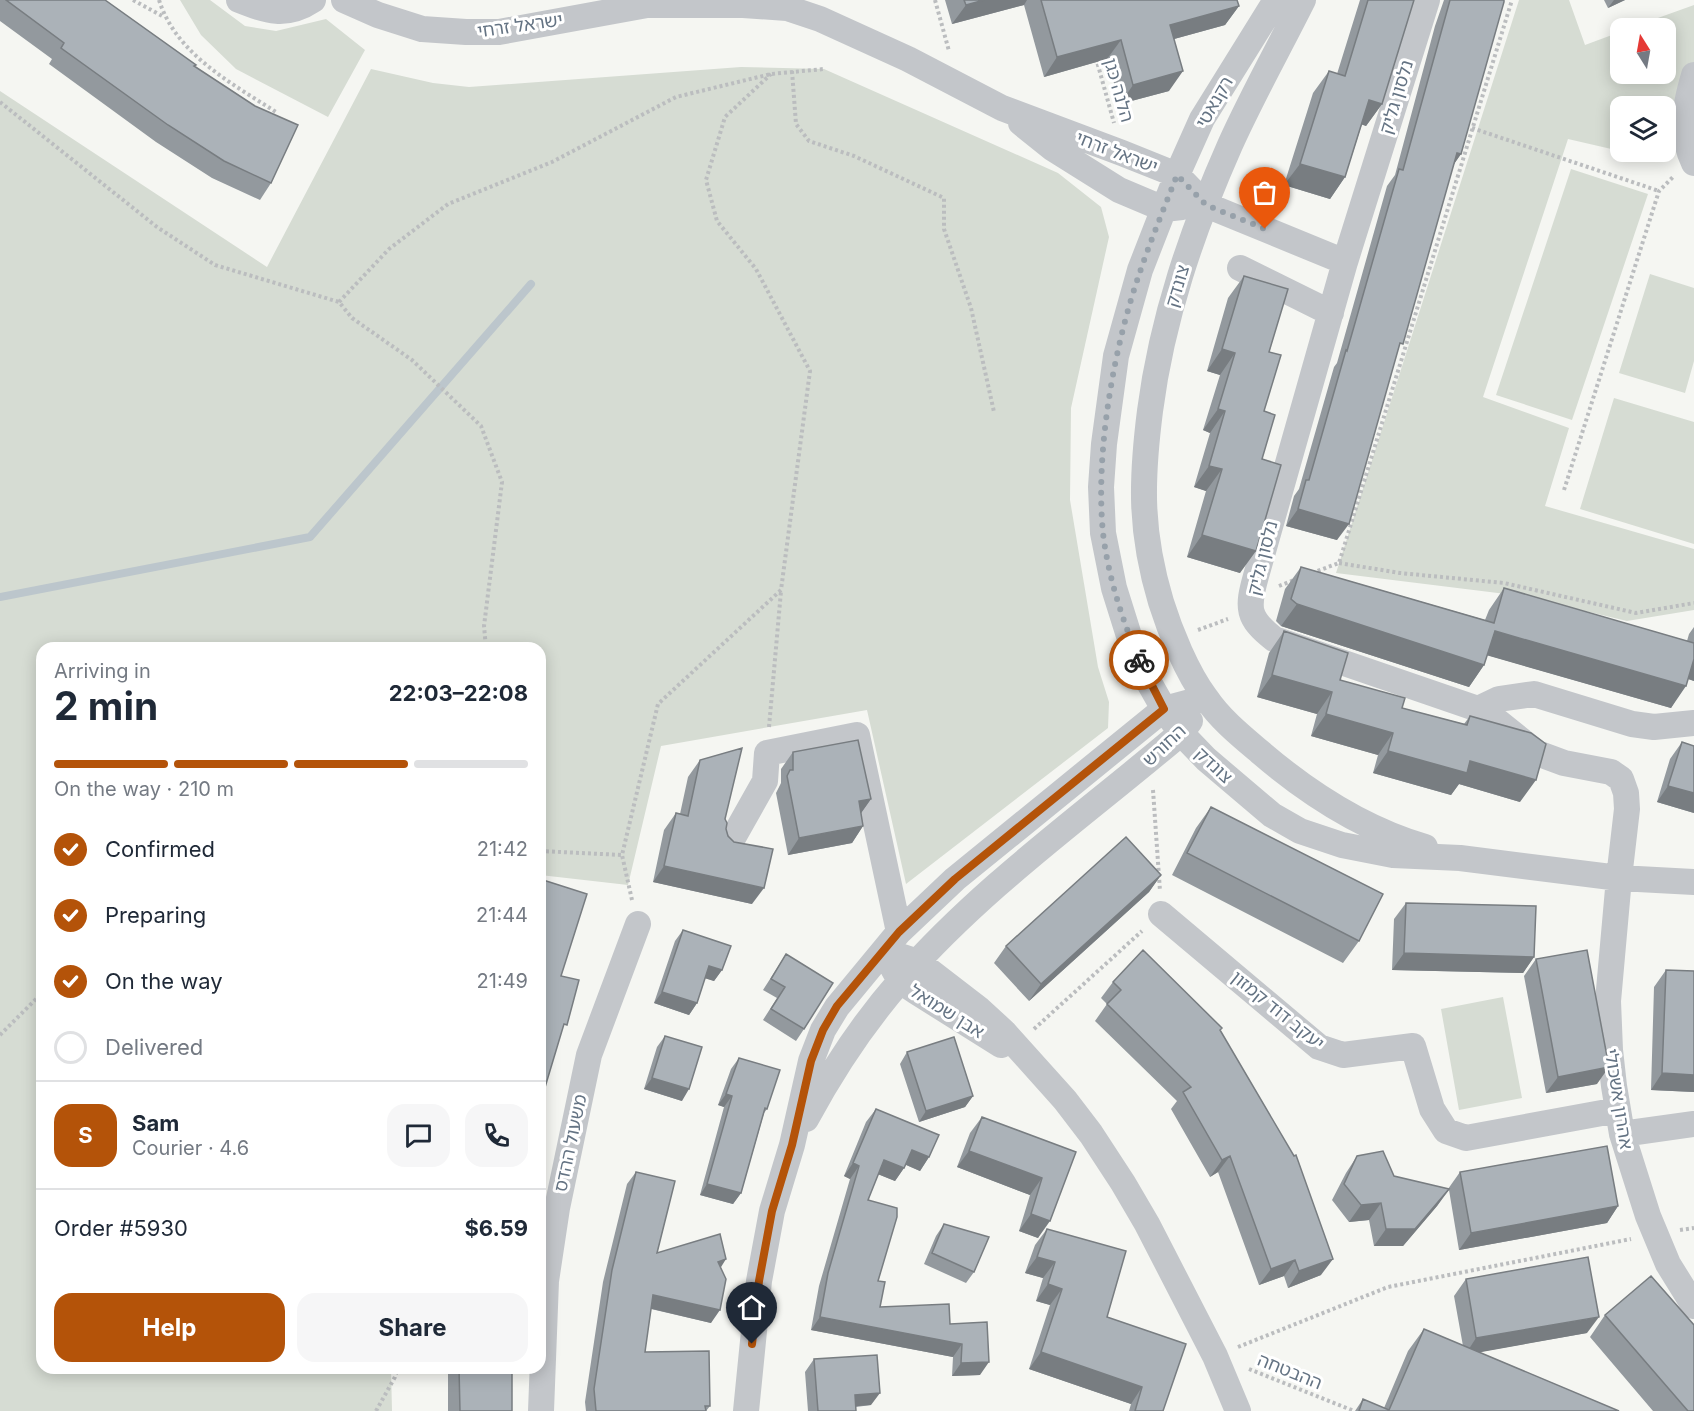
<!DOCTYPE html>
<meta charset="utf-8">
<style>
body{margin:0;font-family:Inter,"Noto Sans Hebrew",sans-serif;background:#f6f6f7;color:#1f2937;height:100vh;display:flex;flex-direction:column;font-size:22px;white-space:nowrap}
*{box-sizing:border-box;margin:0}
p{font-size:20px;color:#747a83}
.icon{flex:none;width:33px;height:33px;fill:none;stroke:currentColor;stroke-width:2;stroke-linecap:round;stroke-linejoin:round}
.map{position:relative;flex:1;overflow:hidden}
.side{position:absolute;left:36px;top:642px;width:510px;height:732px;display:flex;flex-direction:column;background:#fff;border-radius:18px;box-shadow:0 3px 15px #0003}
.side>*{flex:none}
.needle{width:39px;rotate:349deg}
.buttons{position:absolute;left:1610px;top:18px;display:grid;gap:12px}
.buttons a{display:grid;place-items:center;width:66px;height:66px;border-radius:12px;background:#fff;box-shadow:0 3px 15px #0003;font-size:30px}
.pin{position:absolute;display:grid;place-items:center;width:51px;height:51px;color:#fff;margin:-62px -26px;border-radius:50% 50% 50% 0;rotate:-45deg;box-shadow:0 0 6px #0007}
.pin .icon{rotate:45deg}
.courier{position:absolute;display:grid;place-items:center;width:60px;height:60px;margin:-30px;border:4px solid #b45309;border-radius:50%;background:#fff;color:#222;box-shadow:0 2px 8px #0007}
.head em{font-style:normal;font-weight:700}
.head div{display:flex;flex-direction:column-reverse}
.head{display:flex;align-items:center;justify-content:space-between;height:102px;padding:0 18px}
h1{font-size:39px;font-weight:700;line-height:45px}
.bar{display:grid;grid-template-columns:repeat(4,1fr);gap:9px 6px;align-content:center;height:72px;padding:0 18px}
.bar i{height:8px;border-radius:4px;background:#e0e1e3}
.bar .on{background:#b45309}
.bar p{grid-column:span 4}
.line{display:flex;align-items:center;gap:15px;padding:0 18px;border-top:2px solid #e0e1e3}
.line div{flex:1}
.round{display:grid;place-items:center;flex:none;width:63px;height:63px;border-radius:18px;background:#f6f6f7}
ol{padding:0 18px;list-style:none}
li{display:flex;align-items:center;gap:18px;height:66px}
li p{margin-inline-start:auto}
li .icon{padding:6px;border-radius:50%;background:#b45309;color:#fff;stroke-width:4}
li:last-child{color:#747a83}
li i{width:33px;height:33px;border:3px solid #e0e1e3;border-radius:50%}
.cta{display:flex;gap:12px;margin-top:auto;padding:12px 18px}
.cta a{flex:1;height:69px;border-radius:18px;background:#b45309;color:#fff;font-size:24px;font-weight:700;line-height:69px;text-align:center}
.cta a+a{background:#f6f6f7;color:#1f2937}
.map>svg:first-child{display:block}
</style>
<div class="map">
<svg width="1694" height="1411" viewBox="0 0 1694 1411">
<rect width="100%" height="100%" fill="#f5f6f2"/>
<!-- green -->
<path fill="#d6dcd3" d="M180,0H210L245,26L276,31L326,19L365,50L328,117L236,69L201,35Z
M1519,0H1569L1585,45L1620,32V74H1665V28H1630L1694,5V133L1665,149V106H1620V151L1568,139L1483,397L1569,428L1545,506L1694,549V610L1627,621L1522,596L1336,573Z
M741,67L824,69L1058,173L1101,207L1109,237L1071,408L1070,500L1098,667L1109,702L1108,728L906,884L867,710L661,746L628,885L540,875V648H42V1368H391L392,1411H0V91L267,267L371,69L433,83L469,87Z
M1571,169L1648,194L1572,420L1496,395Z
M1650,274L1694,288V361L1685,393L1619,373Z
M1614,398L1694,422V544L1580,509Z
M1503,997L1522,1098L1459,1110L1441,1009Z"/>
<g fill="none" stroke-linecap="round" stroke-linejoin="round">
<!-- stream -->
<path stroke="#bcc6cc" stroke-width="8" d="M0,597L310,537L531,284"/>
<!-- path -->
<path stroke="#bbbdbf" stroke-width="4" stroke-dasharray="3 3" stroke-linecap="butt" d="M133,0L164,17
M159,0C176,54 231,83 276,112
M935,0L949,51
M1096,58L1114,123
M792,71L796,124L809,141L854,156L944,198V229L971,308L994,412
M0,102L157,227L215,265L339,302L352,318L412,360L481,426L502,482L484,626L486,648
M1472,128L1659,191
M339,302L389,249L448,204L552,162L676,97L771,74L824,69
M1564,490L1659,191L1674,176
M1339,563L1400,573L1504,583L1636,613L1694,603
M1312,573L1339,563L1512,0
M1279,586L1294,580
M1198,630L1228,619
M769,727L781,591
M1153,790L1160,891
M540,851L622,855
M632,900L622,855L658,704L781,590L810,371L756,269L717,221L706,180L725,117L771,74
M1034,1029L1142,931
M0,1035L42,993
M1680,1230L1694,1228
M1238,1347L1388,1287L1631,1239
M1249,1369L1354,1411
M376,1411L395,1377L398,1368"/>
<!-- minor -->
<path stroke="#c3c6ca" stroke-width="26" d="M239,0C267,11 286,18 313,0
M344,0L378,15L422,29L466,32H499L647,5H743L787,8L820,19L908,59L1002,108L1122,153L1177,175L1206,205L1345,262
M1276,0L1202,119L1177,175L1140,270L1116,356L1104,444L1101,487L1103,533L1114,588L1130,639L1147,679L1164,709L1181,733L1206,759L1272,815L1300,831L1342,845L1393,855L1460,858L1619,878L1694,882
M1303,0C1279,48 1252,96 1230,145C1192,231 1162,318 1150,411C1141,482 1140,532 1161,602C1170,631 1187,673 1206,698C1220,719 1241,736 1260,752C1309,794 1363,829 1425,847
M1427,0L1345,262L1256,576C1247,608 1247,618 1274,639L1478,709L1497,721L1537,753L1564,763L1611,772L1621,779L1626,793L1627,809L1619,878L1608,1001L1610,1050L1614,1086L1622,1134L1648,1216L1668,1264L1694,1306
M1694,75C1685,106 1679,132 1694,163
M1021,123L1052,148L1119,190L1164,209L1182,207
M1240,268L1331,313
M1478,709L1499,699L1534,694L1632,724L1654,727L1694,723
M729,845L765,781L767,753L857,735L899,932
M1161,914L1319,1047L1343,1055L1413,1046L1432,1109L1446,1131L1466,1138L1618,1110
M903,957L918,962L979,1009L1004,1032L1065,1100L1091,1134L1123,1183L1147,1224L1215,1356L1238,1411
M893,968L900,981L915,991L1001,1045
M806,1119C833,1069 864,1022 901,980C983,886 1087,813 1181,733L1190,721
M1622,1134L1694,1124
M541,1411L546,1281L557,1208L589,1055L638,924
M746,1411L759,1281L772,1211L792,1145L811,1061L823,1030L837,1007L899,932L955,879L1164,709L1205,698"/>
</g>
<!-- wall -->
<path fill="#93999e" d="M0,0H105L194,66L271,183L260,200L212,178L156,142L49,64L52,59L0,21Z
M945,0H1237L1239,6L1225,25L1174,39L1169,91L1120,104L1107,59L1044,77L1024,5L952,24Z
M1360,0H1414L1382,104L1366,126L1362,124L1345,177L1330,199L1284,185L1313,93L1329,71L1337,74Z
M1444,0H1504L1461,154L1454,164L1337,540L1286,526L1294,496L1299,489L1334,367L1337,363L1387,186L1395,175L1435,26Z
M1604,0H1625L1608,8Z
M1244,276L1269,352L1264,411L1262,459L1240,573L1187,557L1206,491L1194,487L1210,433L1203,430L1220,375L1207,371L1228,298Z
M1301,567L1485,620L1489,610L1504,588L1687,641L1689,634L1694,627V681L1688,679L1671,708L1487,655L1484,665L1469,687L1281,626L1276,621L1285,589Z
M1284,631L1340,680L1402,708L1464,724L1470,716L1520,802L1459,784L1451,795L1373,773L1378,755L1311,736L1317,714L1257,697L1269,653Z
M1682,742L1694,813L1657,802L1670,759Z
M793,752L871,799L861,813L863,826L852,843L788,855L776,793L781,783V769Z
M700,760L725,819L726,829L752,904L653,882L664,830L676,813L680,814L688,777Z
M1211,807L1359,941L1343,963L1172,875L1196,828Z
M1161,875L1149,892L1029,1001L994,963L1006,946Z
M1406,903L1534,957L1523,973L1392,970L1394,919Z
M683,930L722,970L714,981L705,978L697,1003L689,1015L654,1003L675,941Z
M786,954L804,1029L796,1041L763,1020L777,998L763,990Z
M1536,959L1597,1084L1546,1093L1524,976Z
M1666,970L1694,1092L1651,1090L1654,987Z
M1113,982L1220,1031L1321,1275L1288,1288L1284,1276L1259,1285L1218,1172L1210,1177L1171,1109L1177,1101L1095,1021L1107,1004L1101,998Z
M665,1036L682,1101L644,1089L657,1047Z
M907,1052L973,1096L965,1107L919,1122L900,1064Z
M739,1058L767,1109L764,1113L741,1193L733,1204L700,1195L724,1107L718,1105L731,1069Z
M876,1109L929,1157L920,1171L906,1165L895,1181L878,1174L868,1200L878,1281L880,1307L950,1324L980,1375L952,1376L953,1357L811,1330L819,1286L850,1179L844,1176L866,1122Z
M982,1117L1076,1152L1038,1238L1019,1231L1030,1195L957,1167L970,1133Z
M1357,1156L1394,1176L1448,1189L1460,1172L1618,1206L1607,1223L1459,1250L1449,1190L1437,1206L1403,1246H1374L1369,1220L1349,1222L1332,1200L1346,1173Z
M636,1172L657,1253L721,1268L711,1323L651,1309L645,1352L710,1406L706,1411H586L585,1402L603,1282L627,1184Z
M944,1224L974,1272L966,1283L924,1264L936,1236Z
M1047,1229L1107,1317L1163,1411H1129L1131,1404L1029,1369L1050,1305L1036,1301L1043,1278L1025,1273L1035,1245Z
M1466,1279L1587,1333L1479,1352L1619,1411H1355L1363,1399L1384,1408L1408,1351L1424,1329L1463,1346L1454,1296Z
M1605,1315L1694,1411H1653L1590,1337Z
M814,1359L871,1405L856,1407V1411H808L805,1372Z
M448,1368H512V1411H448Z"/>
<!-- shaded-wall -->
<path fill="#787d81" d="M984,0H1027L1024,5L952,24L966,5Z
M1614,0H1625L1608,8Z
M1239,6L1225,25L1156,44L1170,25Z
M1121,40L1107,59L1044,77L1057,57Z
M1183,71L1169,91L1120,104L1133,85Z
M1369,100L1382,104L1366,126L1354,122Z
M1457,153L1461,154L1449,171Z
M1300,164L1345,177L1330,199L1284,185Z
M1222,349L1235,353L1220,375L1207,371Z
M1218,409L1225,411L1210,433L1203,430Z
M1209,466L1222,469L1206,491L1194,487Z
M1298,509L1349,524L1337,540L1286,526Z
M1202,535L1256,551L1240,573L1187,557Z
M1297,604L1484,665L1469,687L1281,626Z
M1495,631L1686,686L1671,708L1479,653Z
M1694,656V681L1680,676Z
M1272,675L1332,692L1317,714L1257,697Z
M1326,714L1393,733L1378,755L1311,736Z
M1388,751L1470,761L1536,780L1520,802L1459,784L1451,795L1373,773Z
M1668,786L1694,793V813L1657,802Z
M871,799L859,816V801Z
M863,826L852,843L788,855L799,838Z
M664,866L764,888L752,904L653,882Z
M1161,875L1149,892L1029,1001L1041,984Z
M1404,953L1534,957L1523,973L1392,970Z
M709,966L722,970L714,981L701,977Z
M662,992L697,1003L689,1015L654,1003Z
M1609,1067L1597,1084L1546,1093L1558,1077Z
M1662,1073L1694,1075V1092L1651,1090Z
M652,1078L689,1089L682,1101L644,1089Z
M726,1094L732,1096L724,1107L718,1105Z
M973,1096L965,1107L919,1122L926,1111Z
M912,1150L929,1157L920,1171L902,1163Z
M969,1151L1042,1178L1030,1195L957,1167Z
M1230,1156L1218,1172L1210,1177L1222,1160Z
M884,1160L904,1168L895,1181L875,1173Z
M853,1163L859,1166L850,1179L844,1176Z
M707,1184L741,1193L733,1204L700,1195Z
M1449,1189L1437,1206L1403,1246H1374L1386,1229Z
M1381,1203L1369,1220L1349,1222L1361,1205Z
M1618,1206L1607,1223L1459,1250L1471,1233Z
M1031,1214L1050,1221L1038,1238L1019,1231Z
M1037,1257L1055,1262L1043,1278L1025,1273Z
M726,1259L718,1272V1262Z
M1333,1259L1321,1275L1288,1288L1299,1271Z
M1295,1260L1284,1276L1259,1285L1271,1269Z
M1048,1284L1062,1289L1050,1305L1036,1301Z
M653,1295L720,1310L711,1323L644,1307Z
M820,1317L962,1344L953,1357L811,1330Z
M1599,1317L1587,1333L1465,1355L1476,1338Z
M1041,1352L1142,1387L1131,1404L1029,1369Z
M989,1362L980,1375L952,1376L961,1363Z
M880,1393L871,1405L846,1407L855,1395Z"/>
<!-- building -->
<path fill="#abb2b8" stroke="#787d81" stroke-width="1.5" d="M6,0H105L196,65L194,66L255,106L298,125L271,183L224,161L168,125L61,48L64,43Z
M964,0H984L966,5Z
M1041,0H1237L1239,6L1170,25L1183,71L1133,85L1121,40L1057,57Z
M1368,0H1414L1382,104L1369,100L1345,177L1300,164L1329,71L1345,76Z
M1450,0H1504V2L1461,154L1457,153L1403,344L1400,343L1349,524L1298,509L1306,480H1309L1346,350L1347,351L1399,169L1403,170Z
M1244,276L1288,289L1269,352L1281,355L1264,411L1275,415L1262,459L1281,465L1256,551L1202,535L1222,469L1209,466L1225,411L1218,409L1235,353L1222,349Z
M1301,567L1494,623L1504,588L1694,643V659L1686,686L1495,631L1484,665L1297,604L1291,599Z
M1284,631L1348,653L1340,680L1405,698L1402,708L1467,725L1470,716L1531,733L1546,744L1536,780L1470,761L1467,773L1388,751L1393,733L1326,714L1332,692L1272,675Z
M858,740L871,799L859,801L863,826L799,838L787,776L790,770H793V752Z
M1682,742L1694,746V793L1668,786Z
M742,748L725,819L727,823L726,829L728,836L734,842L773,849L764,888L664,866L676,813L688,816L700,760Z
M1211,807L1383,894L1359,941L1187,853Z
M1126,837L1161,875L1041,984L1006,946Z
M540,879L587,894L561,976L579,980L567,1025L564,1024L543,1094L540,1093Z
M1406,903L1536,906L1534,957L1404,953Z
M683,930L731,946L722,970L709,966L697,1003L662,992Z
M1143,950L1222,1028L1220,1030L1294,1156L1296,1155L1333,1259L1299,1271L1295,1260L1271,1269L1230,1156L1222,1160L1183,1092L1191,1087L1107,1004L1121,990L1113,982Z
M1587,950L1609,1067L1558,1077L1536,959Z
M786,954L833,983L804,1029L771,1009L785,987L771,979Z
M1666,970L1694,971V1075L1662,1073Z
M665,1036L702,1047L689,1089L652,1078Z
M954,1037L973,1096L926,1111L907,1052Z
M739,1058L780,1070L767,1109L765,1108L741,1193L707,1184L732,1096L726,1094Z
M876,1109L939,1135L929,1157L912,1150L904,1168L884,1160L868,1200L897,1208V1217L878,1281L885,1282L880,1307L949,1304L950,1324L987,1322L989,1362L961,1363L962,1344L820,1317L828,1273L859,1166L853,1163Z
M982,1117L1076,1152L1050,1221L1031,1214L1042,1178L969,1151Z
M1607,1146L1618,1206L1471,1233L1460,1172Z
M1383,1151L1394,1176L1449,1189L1415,1229H1386L1381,1203L1361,1205L1344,1184L1357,1156Z
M636,1172L675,1181L657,1253L720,1234L726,1259L718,1262L726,1279L720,1310L653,1295L645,1352L709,1351L710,1406H705L706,1411H596L594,1389L612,1270Z
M944,1224L989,1237L974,1272L932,1253Z
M1047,1229L1126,1251L1107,1317L1186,1344L1163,1411H1135L1142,1387L1041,1352L1062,1289L1048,1284L1055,1262L1037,1257Z
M1588,1257L1599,1317L1476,1338L1466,1279Z
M1651,1276L1694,1325V1411H1688L1605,1315Z
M1424,1329L1619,1411H1359L1363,1399L1389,1410Z
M877,1355L880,1393L855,1395L856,1411H818L814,1359Z
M459,1368H512V1411H460Z"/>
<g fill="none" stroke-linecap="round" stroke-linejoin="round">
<!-- done -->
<path stroke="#97a1aa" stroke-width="6" stroke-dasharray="0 10.8" d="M1139,660C1122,619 1108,576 1103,533C1095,452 1114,345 1141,269C1152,237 1165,206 1177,175L1206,205L1265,229"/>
<!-- route -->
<path stroke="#b45309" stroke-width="8" d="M752,1344L759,1281L772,1211L792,1145L811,1061L823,1030L837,1006L899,932L955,879L1164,709L1139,660"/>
</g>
<g text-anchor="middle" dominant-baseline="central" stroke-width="6" stroke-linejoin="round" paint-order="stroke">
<!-- street labels -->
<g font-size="18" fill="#647383" stroke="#fff">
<text transform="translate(520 25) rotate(-8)">ישראל זרחי</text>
<text transform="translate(1119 90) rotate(74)">הלנה כגן</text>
<text transform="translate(1396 97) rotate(-73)">נלסון גליק</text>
<text transform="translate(1214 102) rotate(-60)">רקנאטי</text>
<text transform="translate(1117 152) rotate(21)">ישראל זרחי</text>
<text transform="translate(1177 286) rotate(-73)">צונדק</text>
<text transform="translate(1262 558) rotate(-76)">נלסון גליק</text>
<text transform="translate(1164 745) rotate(-43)">החורש</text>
<text transform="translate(1214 765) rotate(43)">צונדק</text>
<text transform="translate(1278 1010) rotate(39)">יעקב דוד קמזון</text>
<text transform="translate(947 1011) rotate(32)">אבן שמואל</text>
<text transform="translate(1619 1099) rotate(81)">אהרון אשכולי</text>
<text transform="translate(570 1143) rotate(-78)">משעול ההדס</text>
<text transform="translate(1290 1371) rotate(22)">ההבטחה</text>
</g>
</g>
</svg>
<div class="buttons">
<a><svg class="needle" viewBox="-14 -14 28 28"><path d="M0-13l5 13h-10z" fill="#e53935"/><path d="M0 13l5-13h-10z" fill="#747a83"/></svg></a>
<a><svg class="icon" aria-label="layers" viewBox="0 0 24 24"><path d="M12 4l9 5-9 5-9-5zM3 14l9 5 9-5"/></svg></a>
</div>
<div class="pin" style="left:1265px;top:229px;background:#ea580c"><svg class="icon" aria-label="bag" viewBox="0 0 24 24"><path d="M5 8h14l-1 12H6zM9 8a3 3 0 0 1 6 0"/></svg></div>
<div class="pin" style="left:752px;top:1344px;background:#1f2937"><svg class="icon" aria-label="home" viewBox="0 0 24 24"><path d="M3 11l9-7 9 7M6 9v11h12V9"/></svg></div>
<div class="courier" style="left:1139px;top:660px"><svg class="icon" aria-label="bike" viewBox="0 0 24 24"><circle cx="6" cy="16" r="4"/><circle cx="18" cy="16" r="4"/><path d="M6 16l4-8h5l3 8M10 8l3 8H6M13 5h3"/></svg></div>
<section class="side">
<div class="head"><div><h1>2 min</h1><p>Arriving in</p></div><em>22:03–22:08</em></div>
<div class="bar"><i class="on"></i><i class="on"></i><i class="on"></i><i></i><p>On the way · 210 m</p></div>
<ol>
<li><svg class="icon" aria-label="check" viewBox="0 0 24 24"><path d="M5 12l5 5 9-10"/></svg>Confirmed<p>21:42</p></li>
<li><svg class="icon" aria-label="check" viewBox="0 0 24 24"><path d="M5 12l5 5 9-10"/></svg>Preparing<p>21:44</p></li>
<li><svg class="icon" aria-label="check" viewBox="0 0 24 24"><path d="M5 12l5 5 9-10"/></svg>On the way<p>21:49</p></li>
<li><i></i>Delivered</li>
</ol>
<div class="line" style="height:108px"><b class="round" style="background:#b45309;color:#fff">S</b><div><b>Sam</b><p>Courier · 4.6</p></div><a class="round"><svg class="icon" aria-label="chat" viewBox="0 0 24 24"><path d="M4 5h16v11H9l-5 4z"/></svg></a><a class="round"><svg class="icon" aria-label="phone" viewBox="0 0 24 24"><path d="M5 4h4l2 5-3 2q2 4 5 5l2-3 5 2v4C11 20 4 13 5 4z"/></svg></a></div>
<div class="line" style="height:78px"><div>Order #5930</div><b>$6.59</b></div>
<div class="cta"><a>Help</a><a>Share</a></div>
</section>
</div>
